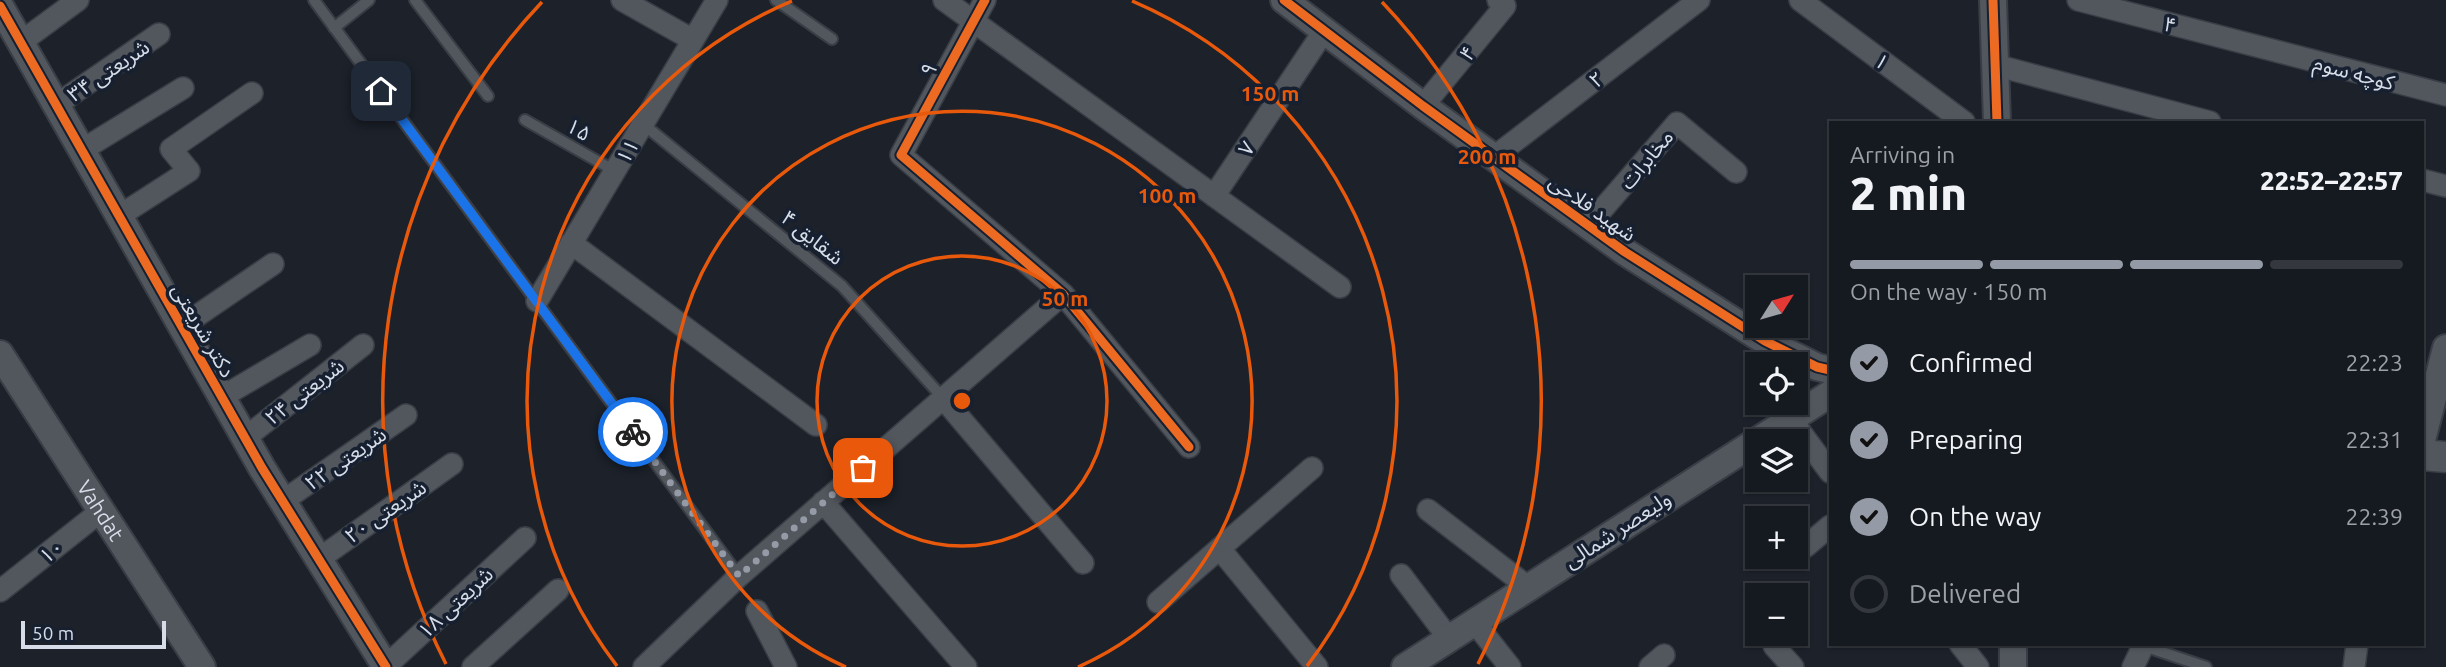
<!DOCTYPE html>
<meta charset="utf-8">
<style>
body{margin:0;font-family:Ubuntu,"Noto Sans Arabic",sans-serif;background:#22262d;color:#f1f3f6;height:100vh;display:flex;flex-direction:column;font-size:26px;white-space:nowrap}
*{box-sizing:border-box;margin:0}
p{font-size:23px;color:#9da0a5}
.icon{flex:none;width:38px;height:38px;fill:none;stroke:currentColor;stroke-width:2;stroke-linecap:round;stroke-linejoin:round}
.map{position:relative;flex:1;overflow:hidden}
.sheet{position:absolute;left:1829px;top:121px;width:595px;height:525px;display:flex;flex-direction:column;background:#151920;border-radius:0px;box-shadow:0 2px 5px #0004,0 0 0 2px #34383e}
.sheet>*{flex:none}
.needle{width:46px;rotate:53deg}
.controls{position:absolute;left:1745px;top:275px;display:grid;gap:14px}
.controls a{display:grid;place-items:center;width:63px;height:63px;border-radius:0px;background:#151920;box-shadow:0 2px 5px #0004,0 0 0 2px #34383e;font-size:35px}
.scale{position:absolute;left:21px;bottom:18px;width:145px;box-sizing:border-box;padding-left:7px;border:4px solid #d6dde8;border-top:0;font-size:19px;line-height:24px;white-space:nowrap;color:#d6dde8;-webkit-text-stroke:5px #162030;paint-order:stroke}
.pin{position:absolute;display:grid;place-items:center;width:60px;height:60px;color:#fff;margin:-30px;border-radius:14px;box-shadow:0 4px 10px #0006}
.courier{position:absolute;display:grid;place-items:center;width:70px;height:70px;margin:-35px;border:5px solid #1a73e8;border-radius:50%;background:#fff;color:#222;box-shadow:0 2px 9px #0007}
.headline em{font-style:normal;font-weight:800}
.headline div{display:flex;flex-direction:column-reverse}
.headline{display:flex;align-items:center;justify-content:space-between;height:119px;padding:0 21px}
h1{font-size:46px;font-weight:800;line-height:52px}
.bar{display:grid;grid-template-columns:repeat(4,1fr);gap:10px 7px;align-content:center;height:84px;padding:0 21px}
.bar i{height:9px;border-radius:5px;background:#34383e}
.bar .active{background:#959ba6}
.bar p{grid-column:span 4}
ol{padding:0 21px;list-style:none}
li{display:flex;align-items:center;gap:21px;height:77px}
li p{margin-inline-start:auto}
li .icon{padding:7px;border-radius:50%;background:#959ba6;color:#111;stroke-width:4}
li:last-child{color:#9da0a5}
li i{width:38px;height:38px;border:4px solid #34383e;border-radius:50%}
.map>svg:first-child{display:block}
</style>
<div class="map">
<svg width="2446" height="667" viewBox="0 0 2446 667">
<rect width="100%" height="100%" fill="#1c212a"/>
<g fill="none" stroke-linecap="round" stroke-linejoin="round">
<!-- service casing -->
<g stroke="#393d45" stroke-width="14">
<path id="service" d="M314,0L739,576
M415,0L488,96
M776,0L832,39
M334,28L369,0
M525,120L615,171
M643,124L842,286L943,398
M2144,646L2206,667"/>
</g>
<!-- minor casing -->
<g stroke="#393d45" stroke-width="24">
<path id="minor" d="M622,0L693,40
M944,0L1340,287
M985,0L901,155L1063,294L1189,447
M1800,0L1964,122
M2078,0L2446,95
M21,42L78,0
M1995,65L2210,122
M56,105L159,34
M1423,106L1505,6L1498,0
M82,150L183,88
M1494,157L1699,0
M2422,180L2446,186
M1214,196L1324,31
M119,216L189,171L171,149L252,93
M1588,226L1677,123L1736,172
M571,243L816,425
M537,301L717,0
M182,326L273,264
M222,397L310,345
M943,398L1083,563
M1790,418L1830,472
M245,438L363,345
M283,501L406,415
M823,502L966,667
M1428,510L1528,587
M1805,547L1830,526
M1220,549L1317,667
M319,559L452,464
M1401,575L1450,640
M0,591L101,511
M1158,602L1312,468
M757,611L786,667
M1476,624L1510,667
M1960,644L1978,667
M1774,646L1793,667
M386,666L525,538
M473,667L558,590
M644,667L739,576L1063,294
M1650,667L1664,655
M2133,667L2144,644
M2354,667L2357,644"/>
</g>
<!-- tertiary casing -->
<g stroke="#393d45" stroke-width="30">
<g id="tertiary">
<path d="M1284,0L1423,106L1625,252L1765,341L1817,367L1830,370"/>
<path d="M1993,0L1997,122"/>
<path d="M0,6L262,468L386,667"/>
<path id="s1" d="M0,354L202,667"/>
<path d="M2422,440L2446,348"/>
<path d="M1405,667L1830,394"/>
<path d="M2013,667V644"/>
</g>
</g>
<!-- secondary casing -->
<g stroke="#393d45" stroke-width="33">
<path id="secondary" d="M2422,455L2446,457"/>
</g>
<!-- service -->
<use href="#service" stroke="#52565d" stroke-width="10"/>
<!-- minor -->
<use href="#minor" stroke="#52565d" stroke-width="21"/>
<!-- tertiary -->
<use href="#tertiary" stroke="#52565d" stroke-width="26"/>
<!-- secondary -->
<use href="#secondary" stroke="#52565d" stroke-width="30"/>
<!-- cycleway casing -->
<g stroke="#162030" stroke-width="13">
<path id="cycleway" d="M985,0L901,155L1063,294L1189,447
M1284,0L1423,106L1625,252L1765,341L1817,367L1830,370
M1993,0L1997,122
M0,6L262,468L386,667"/>
</g>
<!-- cycleway -->
<use href="#cycleway" stroke="#ed6a23" stroke-width="9"/>
</g>
<g fill="none" stroke-linecap="round" stroke-linejoin="round">
<!-- done -->
<path stroke="#959ba6" stroke-width="7" stroke-dasharray="0 12.6" d="M633,432L739,576L863,468"/>
<!-- route -->
<path stroke="#1a73e8" stroke-width="9" d="M381,91L633,432"/>
</g>
<!-- distance rings -->
<g fill="none" stroke="#e8590c" stroke-width="3.5">
<circle cx="962" cy="401" r="145"/>
<path d="M846 667A290 290 0 1 1 1078 667"/>
<path d="M617 666A435 435 0 0 1 792 1M1132 1A435 435 0 0 1 1307 666"/>
<path d="M446 664A579 579 0 0 1 542 2M1382 2A579 579 0 0 1 1478 664"/>
</g>
<g text-anchor="middle" dominant-baseline="central" stroke-width="7" stroke-linejoin="round" paint-order="stroke">
<!-- street labels -->
<g font-size="21" fill="#d6dde8" stroke="#162030">
<text transform="translate(2170 24) rotate(15)">۴</text>
<text transform="translate(1467 53) rotate(-51)">۴</text>
<text transform="translate(1882 61) rotate(37)">۱</text>
<text transform="translate(928 69) rotate(-61)">۹</text>
<text transform="translate(108 70) rotate(-34)">شریعتی ۳۴</text>
<text transform="translate(2354 72) rotate(15)">کوچه سوم</text>
<text transform="translate(1596 79) rotate(-37)">۲</text>
<text transform="translate(579 129) rotate(30)">۱۵</text>
<text transform="translate(1246 148) rotate(-56)">۷</text>
<text transform="translate(627 151) rotate(-59)">۱۱</text>
<text transform="translate(1646 159) rotate(-50)">مخابرات</text>
<text transform="translate(1593 207) rotate(35)">شهید فلاحی</text>
<text transform="translate(813 237) rotate(39)">شقایق ۴</text>
<text transform="translate(204 330) rotate(60)">دکتر شریعتی</text>
<text transform="translate(304 391) rotate(-38)">شریعتی ۲۴</text>
<text transform="translate(345 458) rotate(-35)">شریعتی ۲۲</text>
<text stroke="none"><textPath href="#s1" startOffset="186">Vahdat</textPath></text>
<text transform="translate(385 511) rotate(-35)">شریعتی ۲۰</text>
<text transform="translate(1617 529) rotate(-33)">ولیعصر شمالی</text>
<text transform="translate(51 551) rotate(-38)">۱۰</text>
<text transform="translate(455 602) rotate(-43)">شریعتی ۱۸</text>
</g>
</g>
<circle cx="962" cy="401" r="10" fill="#e8590c" stroke="#162030" stroke-width="3.5"/>
<g font-size="21" text-anchor="middle" font-weight="bold" fill="#e8590c" stroke="#162030" stroke-width="7" stroke-linejoin="round" paint-order="stroke">
<text x="1270" y="101">150 m</text>
<text x="1487" y="164">200 m</text>
<text x="1167" y="203">100 m</text>
<text x="1065" y="306">50 m</text>
</g>
</svg>
<div class="controls">
<a><svg class="needle" viewBox="-14 -14 28 28"><path d="M0-13l5 13h-10z" fill="#e53935"/><path d="M0 13l5-13h-10z" fill="#9da0a5"/></svg></a>
<a><svg class="icon" aria-label="locate" viewBox="0 0 24 24"><circle cx="12" cy="12" r="6"/><path d="M12 2v4M12 18v4M2 12h4M18 12h4"/></svg></a>
<a><svg class="icon" aria-label="layers" viewBox="0 0 24 24"><path d="M12 4l9 5-9 5-9-5zM3 14l9 5 9-5"/></svg></a>
<a>+</a>
<a>−</a>
</div>
<div class="scale">50 m</div>
<div class="pin" style="left:863px;top:468px;background:#ea580c"><svg class="icon" aria-label="bag" viewBox="0 0 24 24"><path d="M5 8h14l-1 12H6zM9 8a3 3 0 0 1 6 0"/></svg></div>
<div class="pin" style="left:381px;top:91px;background:#1f2937"><svg class="icon" aria-label="home" viewBox="0 0 24 24"><path d="M3 11l9-7 9 7M6 9v11h12V9"/></svg></div>
<div class="courier" style="left:633px;top:432px"><svg class="icon" aria-label="bike" viewBox="0 0 24 24"><circle cx="6" cy="16" r="4"/><circle cx="18" cy="16" r="4"/><path d="M6 16l4-8h5l3 8M10 8l3 8H6M13 5h3"/></svg></div>
<section class="sheet">
<div class="headline"><div><h1>2 min</h1><p>Arriving in</p></div><em>22:52–22:57</em></div>
<div class="bar"><i class="active"></i><i class="active"></i><i class="active"></i><i></i><p>On the way · 150 m</p></div>
<ol>
<li><svg class="icon" aria-label="check" viewBox="0 0 24 24"><path d="M5 12l5 5 9-10"/></svg>Confirmed<p>22:23</p></li>
<li><svg class="icon" aria-label="check" viewBox="0 0 24 24"><path d="M5 12l5 5 9-10"/></svg>Preparing<p>22:31</p></li>
<li><svg class="icon" aria-label="check" viewBox="0 0 24 24"><path d="M5 12l5 5 9-10"/></svg>On the way<p>22:39</p></li>
<li><i></i>Delivered</li>
</ol>
</section>
</div>
